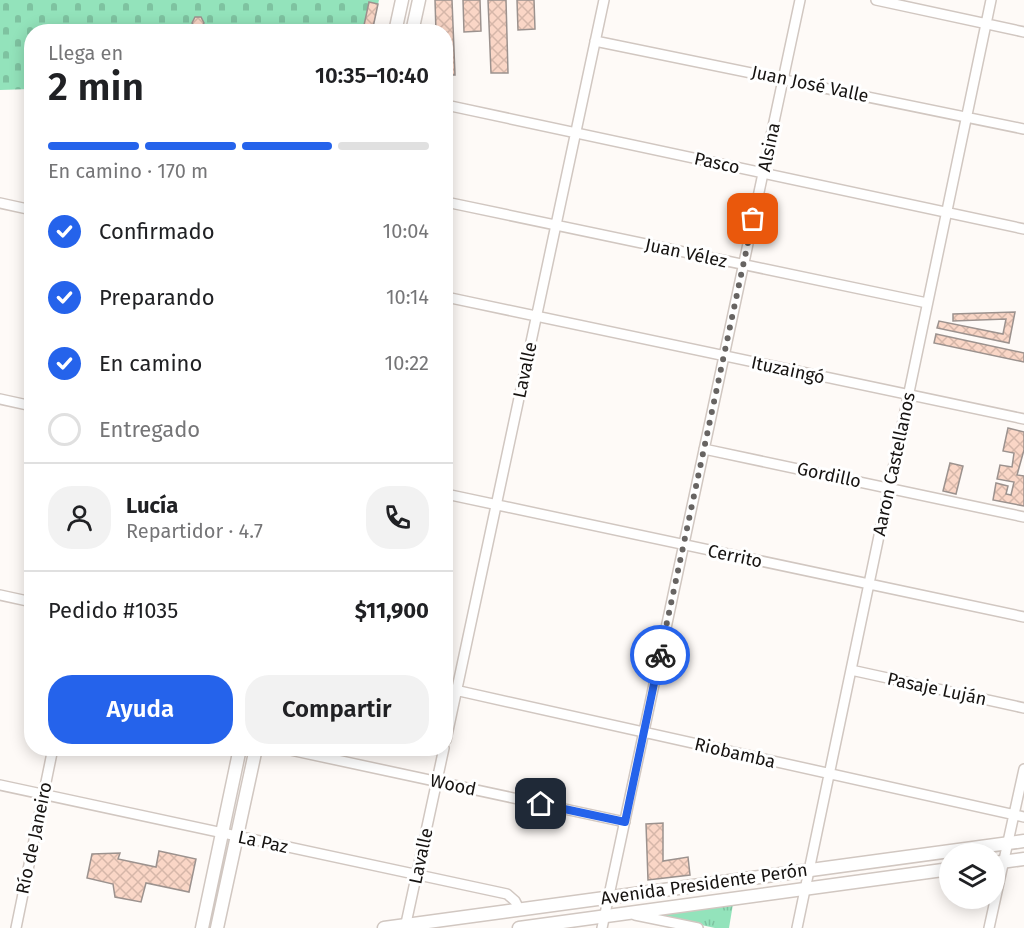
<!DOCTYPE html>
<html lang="es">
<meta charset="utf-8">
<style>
body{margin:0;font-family:"Fira Sans",sans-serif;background:#f2f2f2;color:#202124;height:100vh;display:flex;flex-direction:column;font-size:22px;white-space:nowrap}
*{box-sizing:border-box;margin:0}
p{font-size:20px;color:#757577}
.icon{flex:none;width:33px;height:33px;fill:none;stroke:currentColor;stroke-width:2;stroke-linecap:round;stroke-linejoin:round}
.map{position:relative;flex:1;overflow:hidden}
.panel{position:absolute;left:24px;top:24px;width:429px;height:732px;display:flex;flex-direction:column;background:#fff;border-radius:24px;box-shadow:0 3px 15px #0003}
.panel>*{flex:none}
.tools{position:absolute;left:939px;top:843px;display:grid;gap:12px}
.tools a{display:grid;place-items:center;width:66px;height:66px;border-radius:50%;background:#fff;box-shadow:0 3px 15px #0003;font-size:30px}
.pin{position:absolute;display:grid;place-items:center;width:51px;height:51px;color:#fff;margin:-26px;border-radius:12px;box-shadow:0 3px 9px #0006}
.courier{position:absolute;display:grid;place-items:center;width:60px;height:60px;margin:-30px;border:4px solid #2563eb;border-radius:50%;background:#fff;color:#222;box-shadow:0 2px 8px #0007}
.head em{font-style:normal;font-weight:600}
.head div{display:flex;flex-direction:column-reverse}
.head{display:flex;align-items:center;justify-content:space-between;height:102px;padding:0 24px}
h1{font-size:39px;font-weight:600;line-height:45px}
.bar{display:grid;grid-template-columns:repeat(4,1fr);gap:9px 6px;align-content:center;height:72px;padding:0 24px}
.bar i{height:8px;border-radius:4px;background:#e0e0e0}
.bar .selected{background:#2563eb}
.bar p{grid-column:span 4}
.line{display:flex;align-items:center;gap:15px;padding:0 24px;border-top:2px solid #e0e0e0}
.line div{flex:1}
.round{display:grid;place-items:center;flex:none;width:63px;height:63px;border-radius:24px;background:#f2f2f2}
ol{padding:0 24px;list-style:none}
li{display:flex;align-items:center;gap:18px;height:66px}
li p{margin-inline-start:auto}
li .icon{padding:6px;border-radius:50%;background:#2563eb;color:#fff;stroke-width:4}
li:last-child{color:#757577}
li i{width:33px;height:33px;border:3px solid #e0e0e0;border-radius:50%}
.primary-button{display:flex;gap:12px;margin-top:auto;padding:12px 24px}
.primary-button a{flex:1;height:69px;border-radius:24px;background:#2563eb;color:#fff;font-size:24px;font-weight:600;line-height:69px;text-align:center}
.primary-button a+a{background:#f2f2f2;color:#202124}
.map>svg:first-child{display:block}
</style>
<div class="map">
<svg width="1024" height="928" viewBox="0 0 1024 928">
<defs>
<pattern id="cemetery-stones" width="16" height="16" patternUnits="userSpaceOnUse" patternTransform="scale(1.5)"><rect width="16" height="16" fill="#93e3bb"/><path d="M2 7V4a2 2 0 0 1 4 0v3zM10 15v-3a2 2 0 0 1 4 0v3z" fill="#7ec2a0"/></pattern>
<pattern id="park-tufts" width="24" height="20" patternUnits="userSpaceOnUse" patternTransform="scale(1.5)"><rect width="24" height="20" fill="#93e3bb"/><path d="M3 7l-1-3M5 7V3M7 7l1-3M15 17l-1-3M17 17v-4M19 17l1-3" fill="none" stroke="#7ec2a0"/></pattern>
<pattern id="building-cross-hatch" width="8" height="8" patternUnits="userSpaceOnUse" patternTransform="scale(1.5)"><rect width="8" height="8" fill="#fad6c6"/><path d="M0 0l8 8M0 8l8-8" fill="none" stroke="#d6b7a9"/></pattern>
</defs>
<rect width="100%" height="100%" fill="#fefaf7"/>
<!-- cemetery -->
<path fill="url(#cemetery-stones)" d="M0,0H379L372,31L32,32L31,89L0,90Z"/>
<!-- park -->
<path fill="url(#park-tufts)" d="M733,904L729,928H715L656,915Z"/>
<!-- building -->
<path fill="url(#building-cross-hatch)" stroke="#9c928e" stroke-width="1.5" d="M435,0H452L455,75H446V32H436Z
M463,0H480L481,31L464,32Z
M488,0H506L508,73H491Z
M517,0H534L535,29L518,30Z
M369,2L378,4L372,32L363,30Z
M195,17H201L204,23L201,28H195L192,23Z
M1015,312L1009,343L937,328L939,321L1003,334L1006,319L953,321V314Z
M936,334L1024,353V362L934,343Z
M1008,428L1024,432V450L1017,475L1024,476V506L993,500L996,483L1008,486L1006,494L1011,495L1014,482L997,479L1000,465L1012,467L1014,453L1003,451Z
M950,463L963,466L956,494L943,491Z
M663,823V861L688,857L690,875L648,880L646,824Z
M159,851L196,859L189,892L146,883L141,902L115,897L113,884L87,878L92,854L120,853L118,859L156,867Z"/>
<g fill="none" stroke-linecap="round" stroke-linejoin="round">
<!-- minor casing -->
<g stroke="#d1c7c1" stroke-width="12">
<path id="minor" d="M876,0L1024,32
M595,41L1024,129
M446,105L1024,229
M446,202L927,303
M0,203L32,210
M446,297L1024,419
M0,399L32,406
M704,449L1024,517
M446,494L1024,617
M0,595L32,602
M851,670L1024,708
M446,688L1024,817
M446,740L604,0
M281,748L625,822
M0,785L507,894L515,901L519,909
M635,915L698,928
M16,928L53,748
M405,928L444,748
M602,928L800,0
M797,928L991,0
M989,928L1024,769"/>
</g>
<!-- major casing -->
<g stroke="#d1c7c1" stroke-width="15">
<path id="major" d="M395,32L402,0
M412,32L419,0
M994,863L1024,859
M202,928L240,748
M217,928L256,748
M384,928L1024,841
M519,928L950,869"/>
</g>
<!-- minor -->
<use href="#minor" stroke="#fff" stroke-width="9"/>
<!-- major -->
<use href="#major" stroke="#fff" stroke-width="12"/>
</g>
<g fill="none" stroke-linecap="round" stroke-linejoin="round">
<!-- done -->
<path stroke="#676462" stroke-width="6" stroke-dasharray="0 10.8" d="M660,655L753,219"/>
<!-- route -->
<path stroke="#2563eb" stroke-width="8" d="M541,804L625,822L660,655"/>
</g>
<g text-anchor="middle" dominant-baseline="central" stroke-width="6" stroke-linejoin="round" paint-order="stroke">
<!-- street labels -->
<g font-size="18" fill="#161311" stroke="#fff">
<text transform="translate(810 84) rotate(12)">Juan José Valle</text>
<text transform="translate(769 147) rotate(-78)">Alsina</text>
<text transform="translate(717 163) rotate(12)">Pasco</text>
<text transform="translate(686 253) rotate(12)">Juan Vélez</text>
<text transform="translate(525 370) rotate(-78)">Lavalle</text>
<text transform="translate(788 370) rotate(12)">Ituzaingó</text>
<text transform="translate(894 464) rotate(-78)">Aaron Castellanos</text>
<text transform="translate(829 475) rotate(12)">Gordillo</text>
<text transform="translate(735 556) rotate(12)">Cerrito</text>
<text transform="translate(937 689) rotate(12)">Pasaje Luján</text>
<text transform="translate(735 753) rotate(13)">Riobamba</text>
<text transform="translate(453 785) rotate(12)">Wood</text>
<text transform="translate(34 838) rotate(-78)">Río de Janeiro</text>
<text transform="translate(263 842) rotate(12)">La Paz</text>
<text transform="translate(421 856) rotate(-78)">Lavalle</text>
<text transform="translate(704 884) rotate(-8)">Avenida Presidente Perón</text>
</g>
</g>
</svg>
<div class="tools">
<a><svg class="icon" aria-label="layers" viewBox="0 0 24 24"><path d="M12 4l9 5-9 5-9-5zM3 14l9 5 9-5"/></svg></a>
</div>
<div class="pin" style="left:753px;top:219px;background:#ea580c"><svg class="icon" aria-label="bag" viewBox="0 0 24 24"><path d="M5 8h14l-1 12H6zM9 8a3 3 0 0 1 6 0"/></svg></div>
<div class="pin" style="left:541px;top:804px;background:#1f2937"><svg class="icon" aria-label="home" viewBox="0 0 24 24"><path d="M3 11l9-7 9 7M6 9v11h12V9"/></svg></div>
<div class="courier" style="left:660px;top:655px"><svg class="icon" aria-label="bike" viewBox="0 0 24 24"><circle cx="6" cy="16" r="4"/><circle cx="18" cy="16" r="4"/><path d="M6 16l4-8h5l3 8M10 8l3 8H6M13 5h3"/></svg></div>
<section class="panel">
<div class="head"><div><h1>2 min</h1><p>Llega en</p></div><em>10:35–10:40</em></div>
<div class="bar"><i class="selected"></i><i class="selected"></i><i class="selected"></i><i></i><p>En camino · 170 m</p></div>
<ol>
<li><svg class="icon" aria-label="check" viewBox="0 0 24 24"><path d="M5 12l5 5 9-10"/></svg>Confirmado<p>10:04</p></li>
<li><svg class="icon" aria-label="check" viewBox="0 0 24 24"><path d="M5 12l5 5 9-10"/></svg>Preparando<p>10:14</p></li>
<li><svg class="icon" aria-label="check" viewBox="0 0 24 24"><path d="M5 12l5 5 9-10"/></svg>En camino<p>10:22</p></li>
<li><i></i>Entregado</li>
</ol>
<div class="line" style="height:108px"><a class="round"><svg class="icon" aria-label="person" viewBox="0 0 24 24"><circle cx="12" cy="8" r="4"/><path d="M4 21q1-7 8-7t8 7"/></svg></a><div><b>Lucía</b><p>Repartidor · 4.7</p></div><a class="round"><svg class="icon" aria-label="phone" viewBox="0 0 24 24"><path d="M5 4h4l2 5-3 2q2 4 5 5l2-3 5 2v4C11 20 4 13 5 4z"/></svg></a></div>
<div class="line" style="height:78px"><div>Pedido #1035</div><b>$11,900</b></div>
<div class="primary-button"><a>Ayuda</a><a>Compartir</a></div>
</section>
</div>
